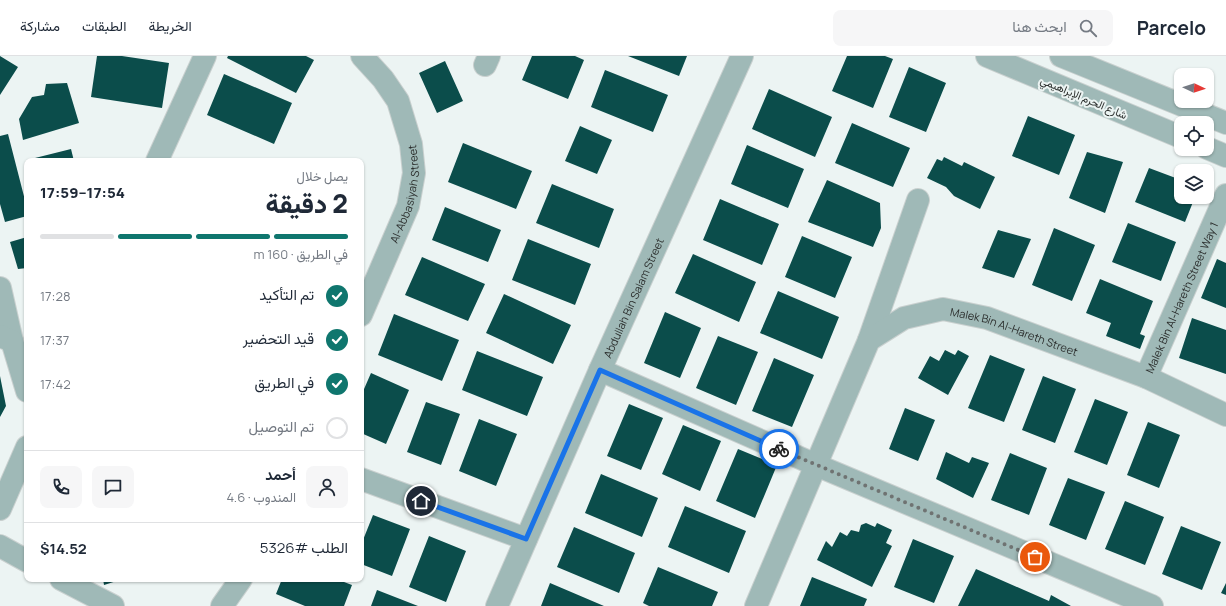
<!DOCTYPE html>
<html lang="ar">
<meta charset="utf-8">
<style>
body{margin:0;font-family:Manrope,Vazirmatn,sans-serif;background:#f6f6f7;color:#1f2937;direction:rtl;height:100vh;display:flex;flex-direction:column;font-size:15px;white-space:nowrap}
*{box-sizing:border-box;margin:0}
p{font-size:13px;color:#747a83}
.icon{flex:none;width:22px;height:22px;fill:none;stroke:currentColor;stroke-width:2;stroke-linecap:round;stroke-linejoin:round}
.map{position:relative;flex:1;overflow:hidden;direction:ltr}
.panel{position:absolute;left:24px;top:102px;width:340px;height:424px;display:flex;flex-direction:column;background:#fff;border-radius:8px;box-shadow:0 1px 3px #0004;direction:rtl}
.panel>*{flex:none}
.needle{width:26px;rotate:94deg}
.fabs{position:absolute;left:1174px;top:12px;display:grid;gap:8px}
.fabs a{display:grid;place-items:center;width:40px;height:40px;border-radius:8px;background:#fff;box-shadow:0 1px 3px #0004;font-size:20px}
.pin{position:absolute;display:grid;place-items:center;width:34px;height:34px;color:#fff;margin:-17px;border:2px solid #fff;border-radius:50%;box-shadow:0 1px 4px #0007}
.courier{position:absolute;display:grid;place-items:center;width:40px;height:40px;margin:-20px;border:3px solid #1a73e8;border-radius:50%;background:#fff;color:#222;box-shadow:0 1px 5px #0007}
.summary em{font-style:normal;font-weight:800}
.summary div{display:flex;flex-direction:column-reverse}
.summary{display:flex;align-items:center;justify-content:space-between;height:68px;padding:0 16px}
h1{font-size:26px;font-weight:800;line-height:30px}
.bar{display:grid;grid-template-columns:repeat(4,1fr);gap:6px 4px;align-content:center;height:48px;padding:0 16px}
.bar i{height:5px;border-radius:3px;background:#e0e1e3}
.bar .on{background:#0f766e}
.bar p{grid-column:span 4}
.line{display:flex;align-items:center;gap:10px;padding:0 16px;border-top:1px solid #e0e1e3}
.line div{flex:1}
.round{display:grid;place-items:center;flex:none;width:42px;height:42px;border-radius:8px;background:#f6f6f7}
ol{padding:0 16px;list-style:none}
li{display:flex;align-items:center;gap:12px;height:44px}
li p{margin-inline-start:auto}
li .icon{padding:4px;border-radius:50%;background:#0f766e;color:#fff;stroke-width:4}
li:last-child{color:#747a83}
li i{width:22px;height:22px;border:2px solid #e0e1e3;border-radius:50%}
header{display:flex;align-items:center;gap:24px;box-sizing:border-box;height:56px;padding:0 20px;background:#fff;border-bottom:1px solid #e0e1e3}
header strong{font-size:19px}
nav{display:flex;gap:22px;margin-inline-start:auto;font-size:14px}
.search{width:280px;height:36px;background:#f6f6f7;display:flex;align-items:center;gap:10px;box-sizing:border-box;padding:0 14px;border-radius:8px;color:#747a83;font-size:15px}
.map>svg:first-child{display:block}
</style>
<header>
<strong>Parcelo</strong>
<div class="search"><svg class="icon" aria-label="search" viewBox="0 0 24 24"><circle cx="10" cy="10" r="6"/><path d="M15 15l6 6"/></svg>ابحث هنا</div>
<nav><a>الخريطة</a><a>الطبقات</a><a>مشاركة</a></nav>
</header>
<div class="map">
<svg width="1226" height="550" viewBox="0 0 1226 550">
<rect width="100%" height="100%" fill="#ecf4f3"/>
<!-- building -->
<path fill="#0b4d4b" d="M0,0L18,11L0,39Z
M97,0H122L169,7L162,52L91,41Z
M228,0H306L314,4L296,37L227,2Z
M532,0H575L584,4L568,43L522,24Z
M628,0H687L679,20Z
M847,0H885L893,3L873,52L832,35Z
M445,5L463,45L437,57L419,17Z
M909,11L946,27L926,76L889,61Z
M605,14L668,39L653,76L591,51Z
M224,18L292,47L274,88L207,59Z
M67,27L79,67L23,84L19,63L32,41L44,39L46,28Z
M769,33L832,61L815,101L752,73Z
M1028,60L1075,79L1059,119L1012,100Z
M852,67L910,92L893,131L835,107Z
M580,70L612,84L597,118L565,105Z
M8,78L27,152V160L5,166L0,148V80Z
M463,87L532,115L516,153L448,126Z
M747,89L804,113L788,152L731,128Z
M71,93L74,105H36L35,102Z
M1087,96L1123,106L1105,157L1069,142Z
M944,101L962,110L964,106L995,121L980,153L954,140L946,131L927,122L937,103L942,105Z
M1149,112L1181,124V141H1195L1185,166L1135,146Z
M827,124L880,147L881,172L873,191L808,166Z
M552,128L614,153L599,192L536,167Z
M720,143L779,168L762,209L703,184Z
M445,151L501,174L488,206L432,184Z
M1128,167L1176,186L1161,225L1112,206Z
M1054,172L1095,189L1072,245L1032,229Z
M998,174L1031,183L1014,222L982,212Z
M802,180L852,201L835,242L785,221Z
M27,181V212L18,213L10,186Z
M528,183L591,208L575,249L512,224Z
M693,198L756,226L739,266L675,237Z
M422,201L485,228L468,265L405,239Z
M1217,203L1226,207V252L1201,242Z
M1100,223L1153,245L1140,278L1145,280L1140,293L1106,280L1111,267L1086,257Z
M778,235L839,261L822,303L760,277Z
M504,238L571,269L553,308L486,277Z
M665,256L701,272L680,322L644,307Z
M394,258L459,284L442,325L378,299Z
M1192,262L1226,274V318L1179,302Z
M718,280L758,296L736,349L696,332Z
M945,294L955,299L958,294L969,300L948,339L918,322L930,300L939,305Z
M477,295L543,321L527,360L462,334Z
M990,299L1025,313L1004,366L968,352Z
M774,302L814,319L792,371L752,355Z
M371,317L409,334L386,388L361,377V340Z
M0,320L6,350L0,361Z
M1043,320L1076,333L1055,387L1022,374Z
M1095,343L1128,356L1107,409L1074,396Z
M426,346L460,358L441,409L407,396Z
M629,348L663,362L641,414L607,400Z
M905,352L935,364L918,405L889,393Z
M479,363L517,378L496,430L459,415Z
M1148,366L1180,379L1159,432L1127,419Z
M683,369L721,385L700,435L662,418Z
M738,393L777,409L755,462L716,445Z
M946,396L969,407L972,401L989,407L973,442L936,423Z
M1010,397L1047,412L1029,459L991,444Z
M601,418L658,442L642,481L585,457Z
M1068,422L1105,436L1086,484L1049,469Z
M1125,445L1164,461L1145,509L1105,493Z
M685,450L746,475L729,517L668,491Z
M373,459L410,473L392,520L361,508V489Z
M866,467L875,471L877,467L892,474L886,487L892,490L872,531L817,504L826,485L832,491L840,476L847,480L851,474L859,476L861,469Z
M1181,470L1221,486L1202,534L1162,518Z
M574,471L635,497L619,537L557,511Z
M429,480L466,495L446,546L409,531Z
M913,483L954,500L934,547L894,531Z
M658,511L718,536L712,550H649L643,547Z
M976,513L1049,545L1051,539L1071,550H958Z
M812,521L867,543L864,550H800Z
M103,523H123L104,529Z
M282,523H336L352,529L344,550H305L276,538Z
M550,527L604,550H541Z
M1226,527V539L1221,537Z
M377,534L418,550H371Z"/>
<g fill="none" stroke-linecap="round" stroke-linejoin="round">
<!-- minor casing -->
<g stroke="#c9d0cf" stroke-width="24">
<g id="minor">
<path d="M987,0L1181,81"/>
<path d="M1061,0L1226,67"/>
<path d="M485,9L489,0"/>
<path d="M1207,92L1226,100"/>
<path d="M157,105L205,0"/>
<path d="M0,232L12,285"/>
<path id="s1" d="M361,259L408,150L414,117L411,88L398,45L383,23L362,0"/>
<path d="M0,280L12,285L27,335"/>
<path d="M869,284L918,144"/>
<path d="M600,314L816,409L1152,550"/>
<path id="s2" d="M1146,321L1226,139"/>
<path d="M361,423L526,483"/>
<path d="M0,453L27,391"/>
<path d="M0,490L27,505"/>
<path d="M61,523L113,550"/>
<path d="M222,550L241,523"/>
<path id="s3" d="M497,550L600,314L742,0"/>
<path id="s4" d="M756,550L869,284L904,262L943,253L987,262L1146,321L1226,359"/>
</g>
</g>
<!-- minor -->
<use href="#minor" stroke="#9fb9b7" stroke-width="22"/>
</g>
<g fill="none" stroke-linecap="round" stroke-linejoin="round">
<!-- done -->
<path stroke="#6f7372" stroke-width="4" stroke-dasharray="0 7.2" d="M779,393L1035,501"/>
<!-- route -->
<path stroke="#1a73e8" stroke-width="5" d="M421,445L526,483L600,314L779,393"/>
</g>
<g text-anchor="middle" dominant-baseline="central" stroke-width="4" stroke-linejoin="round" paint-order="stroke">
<!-- street labels -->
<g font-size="11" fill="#2b2e2d" stroke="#ecf4f3">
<text transform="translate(1084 41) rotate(23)">شارع الحرم الإبراهيمي</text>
<text stroke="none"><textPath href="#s1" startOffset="130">Al-Abbasiyah Street</textPath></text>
<text stroke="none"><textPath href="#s3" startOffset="337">Abdullah Bin Salam Street</textPath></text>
<text stroke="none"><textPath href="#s2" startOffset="87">Malek Bin Al-Hareth Street Way 1</textPath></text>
<text stroke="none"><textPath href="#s4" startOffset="445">Malek Bin Al-Hareth Street</textPath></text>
</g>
</g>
</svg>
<div class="fabs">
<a><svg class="needle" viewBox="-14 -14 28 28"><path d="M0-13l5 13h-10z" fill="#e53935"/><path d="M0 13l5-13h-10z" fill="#747a83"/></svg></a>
<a><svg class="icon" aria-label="locate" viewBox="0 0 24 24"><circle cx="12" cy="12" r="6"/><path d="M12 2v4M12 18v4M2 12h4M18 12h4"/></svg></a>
<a><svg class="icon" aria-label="layers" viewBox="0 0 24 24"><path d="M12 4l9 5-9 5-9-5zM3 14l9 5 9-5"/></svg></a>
</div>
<div class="pin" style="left:1035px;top:501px;background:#ea580c"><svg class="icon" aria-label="bag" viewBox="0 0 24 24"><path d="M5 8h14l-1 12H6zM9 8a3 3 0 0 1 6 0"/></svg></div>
<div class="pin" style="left:421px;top:445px;background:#1f2937"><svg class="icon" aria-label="home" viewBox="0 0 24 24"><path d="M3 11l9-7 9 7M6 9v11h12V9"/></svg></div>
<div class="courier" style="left:779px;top:393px"><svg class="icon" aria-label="bike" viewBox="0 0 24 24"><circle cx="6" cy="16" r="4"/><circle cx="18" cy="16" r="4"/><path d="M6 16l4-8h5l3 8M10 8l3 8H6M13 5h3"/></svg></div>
<section class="panel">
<div class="summary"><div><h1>2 دقيقة</h1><p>يصل خلال</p></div><em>17:54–17:59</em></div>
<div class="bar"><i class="on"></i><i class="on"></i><i class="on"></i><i></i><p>في الطريق · 160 m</p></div>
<ol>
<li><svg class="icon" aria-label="check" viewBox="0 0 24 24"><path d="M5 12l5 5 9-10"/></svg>تم التأكيد<p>17:28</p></li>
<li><svg class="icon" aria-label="check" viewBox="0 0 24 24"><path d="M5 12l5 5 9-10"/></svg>قيد التحضير<p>17:37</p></li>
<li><svg class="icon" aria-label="check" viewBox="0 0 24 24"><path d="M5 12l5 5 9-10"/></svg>في الطريق<p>17:42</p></li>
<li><i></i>تم التوصيل</li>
</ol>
<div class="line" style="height:72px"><a class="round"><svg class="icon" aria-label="person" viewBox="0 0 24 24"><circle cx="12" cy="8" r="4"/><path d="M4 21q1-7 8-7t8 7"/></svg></a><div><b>أحمد</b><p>المندوب · 4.6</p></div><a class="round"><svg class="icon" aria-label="chat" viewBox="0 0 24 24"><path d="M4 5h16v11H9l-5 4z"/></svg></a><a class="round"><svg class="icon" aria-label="phone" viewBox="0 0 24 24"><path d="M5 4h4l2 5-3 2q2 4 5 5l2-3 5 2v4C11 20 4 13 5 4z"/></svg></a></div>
<div class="line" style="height:52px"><div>الطلب #5326</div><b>$14.52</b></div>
</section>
</div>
